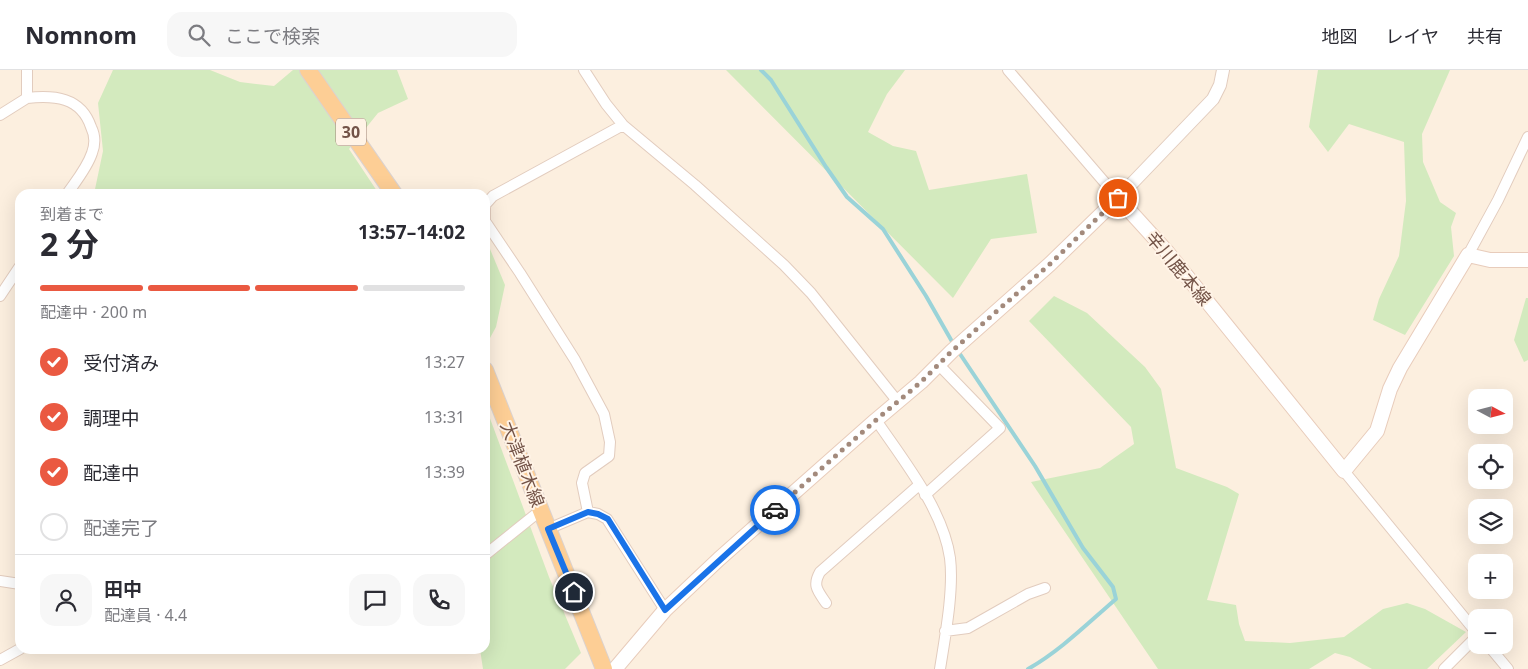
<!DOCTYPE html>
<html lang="ja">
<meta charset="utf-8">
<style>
body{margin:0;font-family:"Noto Sans","Noto Sans JP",sans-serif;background:#f7f7f7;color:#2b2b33;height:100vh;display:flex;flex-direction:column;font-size:19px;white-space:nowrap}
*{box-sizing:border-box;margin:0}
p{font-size:16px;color:#7c7c81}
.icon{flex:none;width:28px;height:28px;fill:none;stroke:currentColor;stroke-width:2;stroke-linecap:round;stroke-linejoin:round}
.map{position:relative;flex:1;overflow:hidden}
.sheet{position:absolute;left:15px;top:119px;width:475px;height:465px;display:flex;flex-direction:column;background:#fff;border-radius:15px;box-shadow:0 5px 20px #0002}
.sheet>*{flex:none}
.needle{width:32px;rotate:97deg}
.fabs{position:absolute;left:1468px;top:319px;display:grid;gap:10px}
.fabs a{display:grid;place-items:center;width:45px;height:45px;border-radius:10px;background:#fff;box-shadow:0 5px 20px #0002;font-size:25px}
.pin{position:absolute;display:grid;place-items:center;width:42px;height:42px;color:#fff;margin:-21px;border:2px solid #fff;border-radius:50%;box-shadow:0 1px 5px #0007}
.courier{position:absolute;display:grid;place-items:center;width:50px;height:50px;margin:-25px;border:4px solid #1a73e8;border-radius:50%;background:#fff;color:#222;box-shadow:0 1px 6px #0007}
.summary em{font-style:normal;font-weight:700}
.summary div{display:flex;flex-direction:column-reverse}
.summary{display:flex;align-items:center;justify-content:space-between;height:85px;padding:0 25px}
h1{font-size:32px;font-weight:700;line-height:38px}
.bar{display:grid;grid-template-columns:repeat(4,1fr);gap:8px 5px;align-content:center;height:60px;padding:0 25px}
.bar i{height:6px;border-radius:4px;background:#e1e1e2}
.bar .active{background:#ea5941}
.bar p{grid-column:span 4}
.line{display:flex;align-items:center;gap:12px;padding:0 25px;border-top:1px solid #e1e1e2}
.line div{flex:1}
.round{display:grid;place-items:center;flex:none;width:52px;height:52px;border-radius:15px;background:#f7f7f7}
ol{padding:0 25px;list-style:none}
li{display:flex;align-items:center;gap:15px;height:55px}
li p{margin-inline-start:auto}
li .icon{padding:5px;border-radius:50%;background:#ea5941;color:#fff;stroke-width:4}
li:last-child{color:#7c7c81}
li i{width:28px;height:28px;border:2px solid #e1e1e2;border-radius:50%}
header{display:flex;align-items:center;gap:30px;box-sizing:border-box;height:70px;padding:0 25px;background:#fff;border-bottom:1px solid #e1e1e2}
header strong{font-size:24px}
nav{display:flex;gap:28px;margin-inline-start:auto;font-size:18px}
.search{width:350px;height:45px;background:#f7f7f7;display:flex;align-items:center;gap:12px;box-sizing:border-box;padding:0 18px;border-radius:15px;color:#7c7c81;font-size:19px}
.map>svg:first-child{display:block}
</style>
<header>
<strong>Nomnom</strong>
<div class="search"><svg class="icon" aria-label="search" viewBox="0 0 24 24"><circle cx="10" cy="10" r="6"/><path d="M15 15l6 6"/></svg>ここで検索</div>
<nav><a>地図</a><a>レイヤ</a><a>共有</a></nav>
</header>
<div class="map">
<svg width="1528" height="599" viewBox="0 0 1528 599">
<rect width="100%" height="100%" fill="#fcefdf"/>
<!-- green -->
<path fill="#d3eabe" d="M113,0H210L240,12L274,16L293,0H397L408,29L378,43L349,79L379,124H94L103,81L98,33Z
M726,0H905L887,24L868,62L893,76L916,81L929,120L1027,104L1037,163L991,169L953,228Z
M1318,0H1450L1422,64L1423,92L1440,132L1456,143L1451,157L1454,186L1405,265L1373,250L1379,229L1399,186L1406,131L1404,72L1349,54L1328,82L1309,57Z
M485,167L505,215L496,257L485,277Z
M1054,226L1087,243L1145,297L1161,319L1176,398L1227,417L1239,424L1207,530L1236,535L1239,554L1245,571L1290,573L1344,567L1383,539L1407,533L1425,539L1466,562L1427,599H1372L1350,587L1335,583L1309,599H1158L1031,412L1100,398L1134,374L1131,357L1029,251Z
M1526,228H1528V290L1524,292L1514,270Z
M485,335L549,507L581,583L565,599H483L480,579H485Z"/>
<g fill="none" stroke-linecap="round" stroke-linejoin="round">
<!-- stream -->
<path stroke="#9ad3d8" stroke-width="4" d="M761,0L771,10L826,97L847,127L883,159L926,226L954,275
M958,281L1035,396L1083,478L1113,517L1116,529C1088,553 1060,581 1028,599"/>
<!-- minor casing -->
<g stroke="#e2ccbe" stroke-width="12">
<path id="minor" d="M27,0V28C54,25 81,27 91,57C95,65 95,75 92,83C87,98 76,111 67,124
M584,0L606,34L623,55L695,115L784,195L811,223L898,332
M1008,0L1118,128
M0,45L27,28
M485,150V135L493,126L623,55
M485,151L520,203L575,290L604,344L610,372L609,386L585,403L582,413L588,442
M1468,185L1498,130L1528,67
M0,226L20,196
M876,350C903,390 943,439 950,488C954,520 945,567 940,599
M1344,401L1476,562
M925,425L1000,358L939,295
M548,459L588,442L598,444L607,449L665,540
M485,485L541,440
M0,511L20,514
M826,533C818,521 812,516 820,502L919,415
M945,561L968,558L1028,524L1045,518
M1488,575L1508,599
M0,590L20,579
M1444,599L1476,567"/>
</g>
<!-- tertiary casing -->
<g stroke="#e2ccbe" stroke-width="14">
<path id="tertiary" d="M1118,128L1213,29L1220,15L1223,0"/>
</g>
<!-- secondary casing -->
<g stroke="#e8ccbb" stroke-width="16">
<path id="secondary" d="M615,599L665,540L719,489L876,350L921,312L952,281L1050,194L1118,128L1168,183L1344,401L1377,361L1390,319L1400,298L1468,185L1490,190H1528"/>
</g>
<!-- primary casing -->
<g stroke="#dbd2cf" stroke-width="18">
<path id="primary" d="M308,0L394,124
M485,300L604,599"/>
</g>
<!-- minor -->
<use href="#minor" stroke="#fff" stroke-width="10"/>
<!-- tertiary -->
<use href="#tertiary" stroke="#fff" stroke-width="12"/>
<!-- secondary -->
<use href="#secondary" stroke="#fff" stroke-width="14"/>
<!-- primary -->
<use href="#primary" stroke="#fdce95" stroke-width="16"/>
</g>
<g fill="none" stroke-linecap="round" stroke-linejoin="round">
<!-- done -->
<path stroke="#a38a7c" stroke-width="5" stroke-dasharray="0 9" d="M775,440L876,350L921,312L952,281L1050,194L1118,128"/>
<!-- route -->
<path stroke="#1a73e8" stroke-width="6" d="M574,522L548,459L588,442L598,444L608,449L665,540L775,440"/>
</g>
<g text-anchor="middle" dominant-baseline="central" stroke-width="4" stroke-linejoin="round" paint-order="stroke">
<!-- shield labels -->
<rect fill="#fff3e6" stroke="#9d8377" stroke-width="1" x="336" y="48.5" width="30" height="27" rx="4"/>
<g font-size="16" font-weight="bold" fill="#735347">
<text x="351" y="62">30</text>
</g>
<!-- street labels -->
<g font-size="18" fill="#735347" stroke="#fff3e6">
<text transform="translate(1179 198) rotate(50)">辛川鹿本線</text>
<text transform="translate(523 394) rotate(69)">大津植木線</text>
</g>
</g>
</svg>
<div class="fabs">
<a><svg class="needle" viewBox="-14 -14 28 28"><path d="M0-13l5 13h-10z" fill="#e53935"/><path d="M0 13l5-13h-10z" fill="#7c7c81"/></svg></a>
<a><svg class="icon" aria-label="locate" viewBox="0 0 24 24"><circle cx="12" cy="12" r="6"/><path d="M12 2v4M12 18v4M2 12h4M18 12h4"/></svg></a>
<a><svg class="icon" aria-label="layers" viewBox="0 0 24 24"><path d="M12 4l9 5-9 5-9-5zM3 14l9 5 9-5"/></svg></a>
<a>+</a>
<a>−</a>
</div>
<div class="pin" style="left:1118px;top:128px;background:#ea580c"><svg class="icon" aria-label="bag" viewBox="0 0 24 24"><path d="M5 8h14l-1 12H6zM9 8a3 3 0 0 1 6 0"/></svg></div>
<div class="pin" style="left:574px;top:522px;background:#1f2937"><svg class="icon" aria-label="home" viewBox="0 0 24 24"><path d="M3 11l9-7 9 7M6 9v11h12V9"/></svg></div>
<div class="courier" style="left:775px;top:440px"><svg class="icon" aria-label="car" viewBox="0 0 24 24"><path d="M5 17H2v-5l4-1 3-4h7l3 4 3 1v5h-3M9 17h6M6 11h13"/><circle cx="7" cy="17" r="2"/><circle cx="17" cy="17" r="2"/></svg></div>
<section class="sheet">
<div class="summary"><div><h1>2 分</h1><p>到着まで</p></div><em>13:57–14:02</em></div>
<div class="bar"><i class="active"></i><i class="active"></i><i class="active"></i><i></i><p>配達中 · 200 m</p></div>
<ol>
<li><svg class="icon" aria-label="check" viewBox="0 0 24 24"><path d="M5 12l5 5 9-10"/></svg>受付済み<p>13:27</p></li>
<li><svg class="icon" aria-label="check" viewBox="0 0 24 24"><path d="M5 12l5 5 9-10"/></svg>調理中<p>13:31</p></li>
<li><svg class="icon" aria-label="check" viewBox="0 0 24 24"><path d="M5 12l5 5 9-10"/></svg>配達中<p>13:39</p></li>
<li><i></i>配達完了</li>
</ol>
<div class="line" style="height:90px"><a class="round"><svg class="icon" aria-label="person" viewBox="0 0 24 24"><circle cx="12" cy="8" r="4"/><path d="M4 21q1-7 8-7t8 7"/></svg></a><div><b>田中</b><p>配達員 · 4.4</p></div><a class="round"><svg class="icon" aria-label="chat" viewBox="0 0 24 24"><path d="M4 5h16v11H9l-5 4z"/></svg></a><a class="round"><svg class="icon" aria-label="phone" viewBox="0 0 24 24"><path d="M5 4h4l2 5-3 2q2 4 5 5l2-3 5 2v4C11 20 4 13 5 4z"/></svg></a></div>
</section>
</div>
